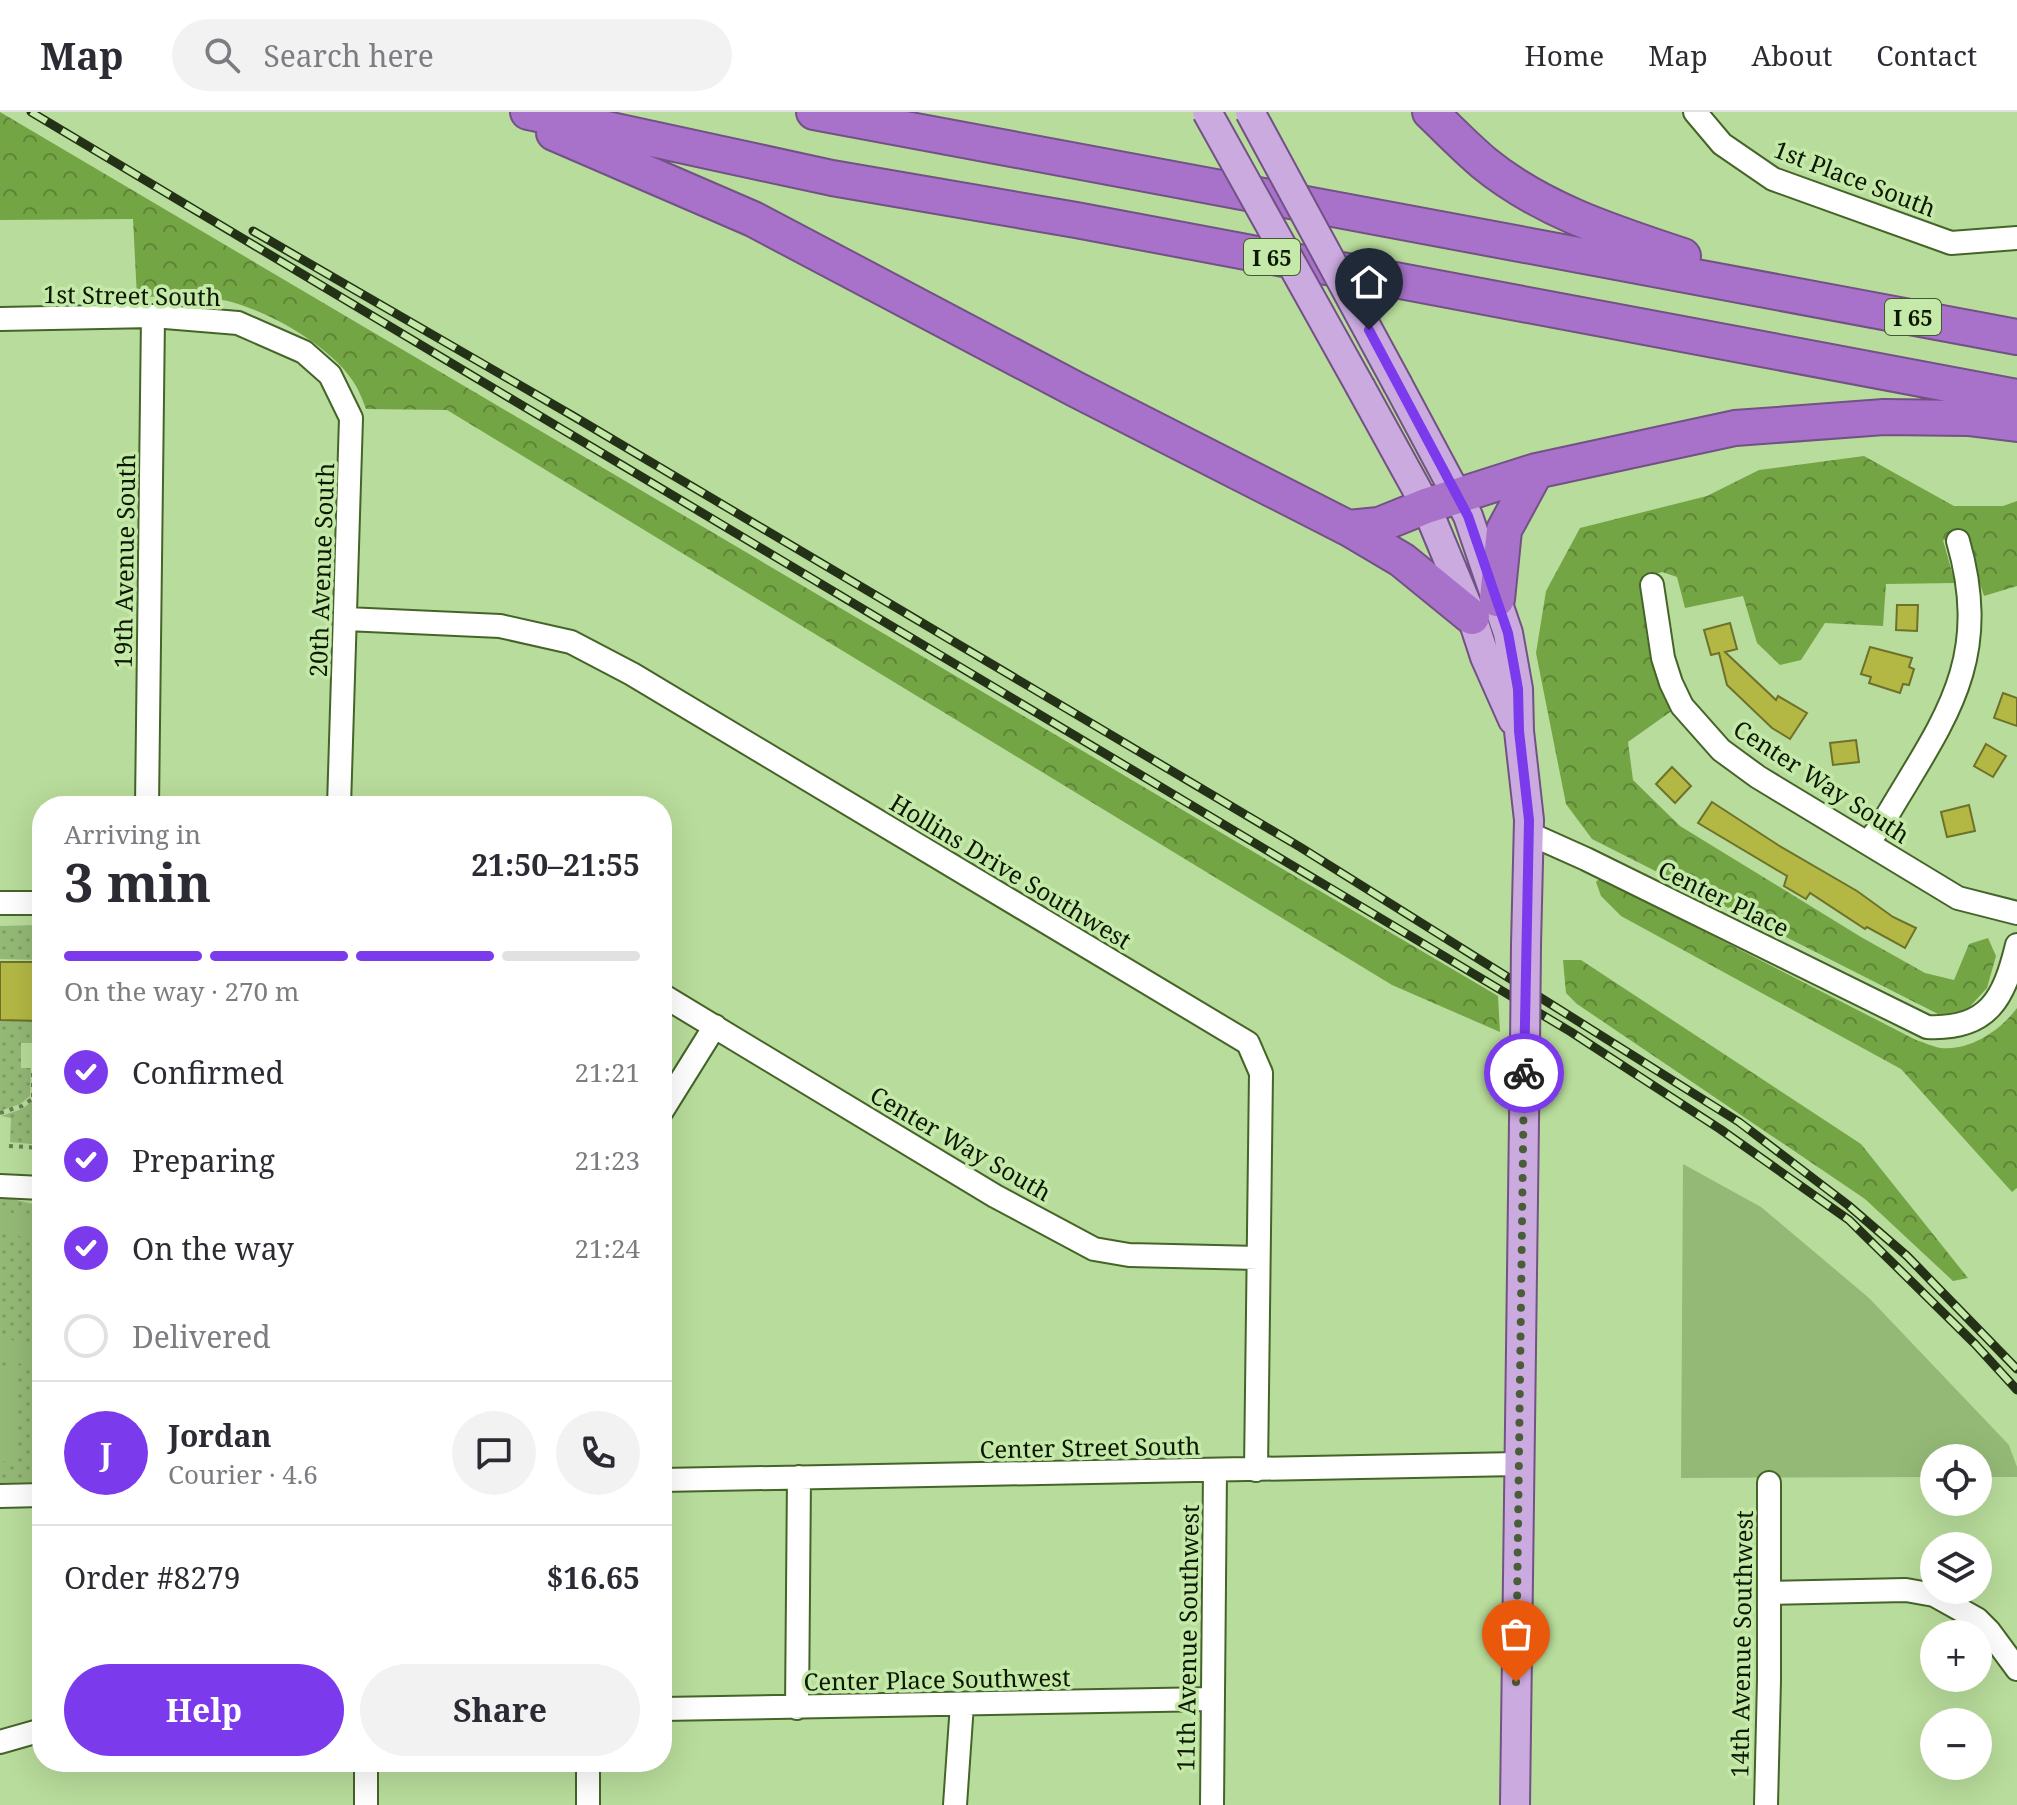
<!DOCTYPE html>
<meta charset="utf-8">
<style>
body{margin:0;font-family:"Noto Serif",serif;background:#f2f2f3;color:#2b2b33;height:100vh;display:flex;flex-direction:column;font-size:30px;white-space:nowrap}
*{box-sizing:border-box;margin:0}
p{font-size:26px;color:#7c7c81}
.icon{flex:none;width:44px;height:44px;fill:none;stroke:currentColor;stroke-width:2;stroke-linecap:round;stroke-linejoin:round}
.map{position:relative;flex:1;overflow:hidden}
.panel{position:absolute;left:32px;top:684px;width:640px;height:976px;display:flex;flex-direction:column;background:#fff;border-radius:32px;box-shadow:0 8px 32px #0002}
.panel>*{flex:none}
.fabs{position:absolute;left:1920px;top:1332px;display:grid;gap:16px}
.fabs a{display:grid;place-items:center;width:72px;height:72px;border-radius:50%;background:#fff;box-shadow:0 8px 32px #0002;font-size:40px}
.pin{position:absolute;display:grid;place-items:center;width:68px;height:68px;color:#fff;margin:-82px -34px;border-radius:50% 50% 50% 0;rotate:-45deg;box-shadow:0 0 8px #0007}
.pin .icon{rotate:45deg}
.courier{position:absolute;display:grid;place-items:center;width:80px;height:80px;margin:-40px;border:6px solid #7c3aed;border-radius:50%;background:#fff;color:#222;box-shadow:0 2px 10px #0007}
.head em{font-style:normal;font-weight:700}
.head div{display:flex;flex-direction:column-reverse}
.head{display:flex;align-items:center;justify-content:space-between;height:136px;padding:0 32px}
h1{font-size:52px;font-weight:700;line-height:60px}
.bar{display:grid;grid-template-columns:repeat(4,1fr);gap:12px 8px;align-content:center;height:96px;padding:0 32px}
.bar i{height:10px;border-radius:6px;background:#e1e1e2}
.bar .selected{background:#7c3aed}
.bar p{grid-column:span 4}
.line{display:flex;align-items:center;gap:20px;padding:0 32px;border-top:2px solid #e1e1e2}
.line div{flex:1}
.round{display:grid;place-items:center;flex:none;width:84px;height:84px;border-radius:42px;background:#f2f2f3}
ol{padding:0 32px;list-style:none}
li{display:flex;align-items:center;gap:24px;height:88px}
li p{margin-inline-start:auto}
li .icon{padding:8px;border-radius:50%;background:#7c3aed;color:#fff;stroke-width:4}
li:last-child{color:#7c7c81}
li i{width:44px;height:44px;border:4px solid #e1e1e2;border-radius:50%}
.primary-button{display:flex;gap:16px;margin-top:auto;padding:16px 32px}
.primary-button a{flex:1;height:92px;border-radius:48px;background:#7c3aed;color:#fff;font-size:32px;font-weight:700;line-height:92px;text-align:center}
.primary-button a+a{background:#f2f2f3;color:#2b2b33}
header{display:flex;align-items:center;gap:48px;box-sizing:border-box;height:112px;padding:0 40px;background:#fff;border-bottom:2px solid #e1e1e2}
header strong{font-size:38px}
nav{display:flex;gap:44px;margin-inline-start:auto;font-size:28px}
.search{width:560px;height:72px;background:#f2f2f3;display:flex;align-items:center;gap:20px;box-sizing:border-box;padding:0 28px;border-radius:44px;color:#7c7c81;font-size:30px}
.map>svg:first-child{display:block}
</style>
<header>
<strong>Map</strong>
<div class="search"><svg class="icon" aria-label="search" viewBox="0 0 24 24"><circle cx="10" cy="10" r="6"/><path d="M15 15l6 6"/></svg>Search here</div>
<nav><a>Home</a><a>Map</a><a>About</a><a>Contact</a></nav>
</header>
<div class="map">
<svg width="2017" height="1693" viewBox="0 0 2017 1693">
<defs>
<pattern id="grass-dots" width="8" height="8" patternUnits="userSpaceOnUse" patternTransform="scale(2)"><rect width="8" height="8" fill="#94b976"/><path d="M2 2h.1M6 6h.1" fill="none" stroke="#7e9e64" stroke-width="1.8" stroke-linecap="round"/></pattern>
<pattern id="forest-crowns" width="20" height="18" patternUnits="userSpaceOnUse" patternTransform="scale(2)"><rect width="20" height="18" fill="#74a545"/><path d="M2 6a3 3 0 1 1 6 0M12 15a3 3 0 1 1 6 0" fill="none" stroke="#5e8537"/></pattern>
</defs>
<rect width="100%" height="100%" fill="#b8dc9b"/>
<!-- grass -->
<path fill="url(#grass-dots)" d="M42,813V848L0,847V814Z
M0,909H42V931H21V956H31L30,984L20,992L0,999Z
M42,982V1033L10,1030L11,1006L1,1004L22,997Z
M0,1084L42,1094V1370L0,1371Z"/>
<!-- forest -->
<path fill="url(#forest-crowns)" d="M0,0L1498,884L1500,920L1392,873L447,298L366,297C363,289 360,281 356,274C333,233 257,191 211,186C187,183 161,185 137,185L133,107L0,108Z
M1864,344L1954,394H2003L2017,389V474L1984,484L1965,427L1943,428L1955,471L1886,472L1883,514L1825,511L1801,548L1780,553L1757,531L1743,484L1685,496L1677,465L1662,460L1645,466L1646,520L1651,549L1673,598L1628,630L1633,668L1680,714L1861,825L1925,861L1954,868L1969,832L1988,826L1996,844L1987,876L1964,901L1940,903L1592,727L1566,692L1536,541L1546,479L1580,416L1707,384L1759,358Z
M1600,766L1916,928C1924,930 1933,935 1941,936C1970,939 2001,918 2017,896V1076L2012,1080L1901,957L1621,804L1601,784L1596,770Z
M1563,848H1581L1861,1032L1968,1166L1953,1169L1865,1087L1577,892L1566,881Z"/>
<!-- park -->
<path fill="#94b976" d="M1683,1052L1761,1095L1869,1186L2009,1333L2017,1355V1365H1978V1346H1934V1365L1681,1366Z
M0,1099L10,1100L42,1116V1137L7,1117L0,1116Z
M0,1221L42,1245V1265L0,1239Z
M16,1255L17,1349H0V1256Z"/>
<!-- building -->
<path fill="#b3b844" stroke="#6e712a" stroke-width="2" d="M1897,493H1918L1917,519L1896,518Z
M1730,511L1737,537L1725,540L1776,588L1778,584L1807,601L1790,627L1772,616L1727,573L1719,541L1711,543L1704,518Z
M1870,535L1912,546L1909,555L1914,557L1909,573L1903,572L1900,581L1869,571L1871,565L1861,562Z
M2003,581L2017,586V614L1994,606Z
M1856,628L1859,650L1833,653L1830,631Z
M1986,632L2006,644L1993,665L1974,654Z
M1672,655L1691,674L1675,691L1656,672Z
M1712,690L1778,733L1857,779L1893,805L1916,816L1905,836L1867,815L1865,817L1810,781L1806,787L1784,774L1787,764L1698,711Z
M1969,693L1975,719L1947,725L1941,700Z
M0,850H42V909L0,908Z"/>
<g fill="none" stroke-linecap="round" stroke-linejoin="round">
<!-- minor casing -->
<g stroke="#456428" stroke-width="26">
<path id="minor" d="M1695,0L1722,32L1773,67L1951,131L2017,126
M0,207L153,204L238,211L304,240L330,263L351,306L339,694
M1652,473L1663,546L1671,571L1682,594L1721,638L1758,665L1958,786L2017,801
M346,507L500,514L571,530L632,562L1248,931L1261,961L1256,1358
M147,694L153,204
M1528,721L1586,747L1927,915C1989,918 2004,886 2017,833
M1867,731L1881,714C1940,612 1994,554 1958,429
M0,791H42
M662,883L995,1084L1094,1137L1129,1143L1258,1146
M662,999L715,914
M0,1074L42,1076
M662,1368L1518,1352
M0,1384L42,1383
M1769,1481L1906,1478L1934,1483L1977,1507L1989,1519L2017,1557
M797,1596L799,1365
M662,1597L1213,1587
M0,1630L42,1618
M366,1693V1650
M588,1693V1650
M955,1693L962,1592
M1212,1693L1215,1359
M1766,1693L1769,1568V1371"/>
</g>
<!-- major casing -->
<g stroke="#725284" stroke-width="32">
<path id="major" d="M1398,273L1468,404L1508,521L1518,577L1519,619L1529,708L1526,833
M1361,276L1426,394L1472,505L1485,545L1513,608
M1515,1693L1525,933"/>
</g>
<!-- highway casing -->
<g stroke="#725284" stroke-width="38">
<path id="highway" d="M528,0L832,66L1076,108L2017,285
M814,0L2017,225
M1430,0C1448,17 1465,35 1484,51C1541,98 1614,121 1683,144
M554,21L753,107L1075,277L1348,416L1402,448L1472,505
M1348,416L1379,413L1426,394L1536,359L1735,316L1884,305L1968,306L2017,312
M1497,487L1504,418L1536,359"/>
</g>
<!-- path -->
<path stroke="#667f52" stroke-width="4" stroke-dasharray="4 6" stroke-linecap="butt" d="M33,985V958
M0,1001L22,994L42,980
M9,1034L42,1036"/>
<!-- minor -->
<use href="#minor" stroke="#fff" stroke-width="22"/>
<!-- major -->
<use href="#major" stroke="#cbaadf" stroke-width="28"/>
<!-- highway -->
<use href="#highway" stroke="#a972ca" stroke-width="34"/>
<!-- rail casing -->
<g stroke="#233216" stroke-width="9">
<path id="rail" d="M31,0L1571,920L1720,1017L1849,1108L1975,1232L2017,1278
M253,119L573,304L1300,735L1739,1010L1848,1093L1907,1144L2017,1257"/>
</g>
<!-- rail -->
<use href="#rail" stroke="#c5e9a8" stroke-width="6" stroke-dasharray="18" stroke-linecap="butt"/>
<!-- major-bridge casing -->
<g stroke="#725284" stroke-width="32" stroke-linecap="butt">
<path id="major-bridge" d="M1207,0L1361,276
M1250,0L1398,273
M1525,933L1526,833"/>
</g>
<!-- major-bridge -->
<use href="#major-bridge" stroke="#cbaadf" stroke-width="28"/>
</g>
<g fill="none" stroke-linecap="round" stroke-linejoin="round">
<!-- done -->
<path stroke="#485d38" stroke-width="8" stroke-dasharray="0 14.4" d="M1516,1570L1524,961"/>
<!-- route -->
<path stroke="#7c3aed" stroke-width="10" d="M1369,218L1468,404L1508,521L1518,577L1519,619L1529,708L1524,961"/>
</g>
<g text-anchor="middle" dominant-baseline="central" stroke-width="7" stroke-linejoin="round" paint-order="stroke">
<!-- shield labels -->
<g fill="#c5e9a8" stroke="#445734" stroke-width="2">
<rect x="1244" y="127" width="56" height="36" rx="6"/>
<rect x="1885" y="187" width="56" height="36" rx="6"/>
</g>
<g font-size="22" font-weight="bold" fill="#0c1802">
<text x="1272" y="145">I 65</text>
<text x="1913" y="205">I 65</text>
</g>
<!-- street labels -->
<g font-size="24" fill="#0c1802" stroke="#c5e9a8">
<text transform="translate(1855 66) rotate(21)">1st Place South</text>
<text transform="translate(132 183) rotate(1)">1st Street South</text>
<text transform="translate(124 449) rotate(-89)">19th Avenue South</text>
<text transform="translate(321 458) rotate(-88)">20th Avenue South</text>
<text transform="translate(1822 669) rotate(33)">Center Way South</text>
<text transform="translate(1011 759) rotate(31)">Hollins Drive Southwest</text>
<text transform="translate(1724 786) rotate(26)">Center Place</text>
<text transform="translate(961 1031) rotate(30)">Center Way South</text>
<text transform="translate(1090 1335) rotate(-1)">Center Street South</text>
<text transform="translate(1187 1526) rotate(-89)">11th Avenue Southwest</text>
<text transform="translate(1741 1532) rotate(-89)">14th Avenue Southwest</text>
<text transform="translate(937 1567) rotate(-1)">Center Place Southwest</text>
</g>
</g>
</svg>
<div class="fabs">
<a><svg class="icon" aria-label="locate" viewBox="0 0 24 24"><circle cx="12" cy="12" r="6"/><path d="M12 2v4M12 18v4M2 12h4M18 12h4"/></svg></a>
<a><svg class="icon" aria-label="layers" viewBox="0 0 24 24"><path d="M12 4l9 5-9 5-9-5zM3 14l9 5 9-5"/></svg></a>
<a>+</a>
<a>−</a>
</div>
<div class="pin" style="left:1516px;top:1570px;background:#ea580c"><svg class="icon" aria-label="bag" viewBox="0 0 24 24"><path d="M5 8h14l-1 12H6zM9 8a3 3 0 0 1 6 0"/></svg></div>
<div class="pin" style="left:1369px;top:218px;background:#1f2937"><svg class="icon" aria-label="home" viewBox="0 0 24 24"><path d="M3 11l9-7 9 7M6 9v11h12V9"/></svg></div>
<div class="courier" style="left:1524px;top:961px"><svg class="icon" aria-label="bike" viewBox="0 0 24 24"><circle cx="6" cy="16" r="4"/><circle cx="18" cy="16" r="4"/><path d="M6 16l4-8h5l3 8M10 8l3 8H6M13 5h3"/></svg></div>
<section class="panel">
<div class="head"><div><h1>3 min</h1><p>Arriving in</p></div><em>21:50–21:55</em></div>
<div class="bar"><i class="selected"></i><i class="selected"></i><i class="selected"></i><i></i><p>On the way · 270 m</p></div>
<ol>
<li><svg class="icon" aria-label="check" viewBox="0 0 24 24"><path d="M5 12l5 5 9-10"/></svg>Confirmed<p>21:21</p></li>
<li><svg class="icon" aria-label="check" viewBox="0 0 24 24"><path d="M5 12l5 5 9-10"/></svg>Preparing<p>21:23</p></li>
<li><svg class="icon" aria-label="check" viewBox="0 0 24 24"><path d="M5 12l5 5 9-10"/></svg>On the way<p>21:24</p></li>
<li><i></i>Delivered</li>
</ol>
<div class="line" style="height:144px"><b class="round" style="background:#7c3aed;color:#fff">J</b><div><b>Jordan</b><p>Courier · 4.6</p></div><a class="round"><svg class="icon" aria-label="chat" viewBox="0 0 24 24"><path d="M4 5h16v11H9l-5 4z"/></svg></a><a class="round"><svg class="icon" aria-label="phone" viewBox="0 0 24 24"><path d="M5 4h4l2 5-3 2q2 4 5 5l2-3 5 2v4C11 20 4 13 5 4z"/></svg></a></div>
<div class="line" style="height:104px"><div>Order #8279</div><b>$16.65</b></div>
<div class="primary-button"><a>Help</a><a>Share</a></div>
</section>
</div>
